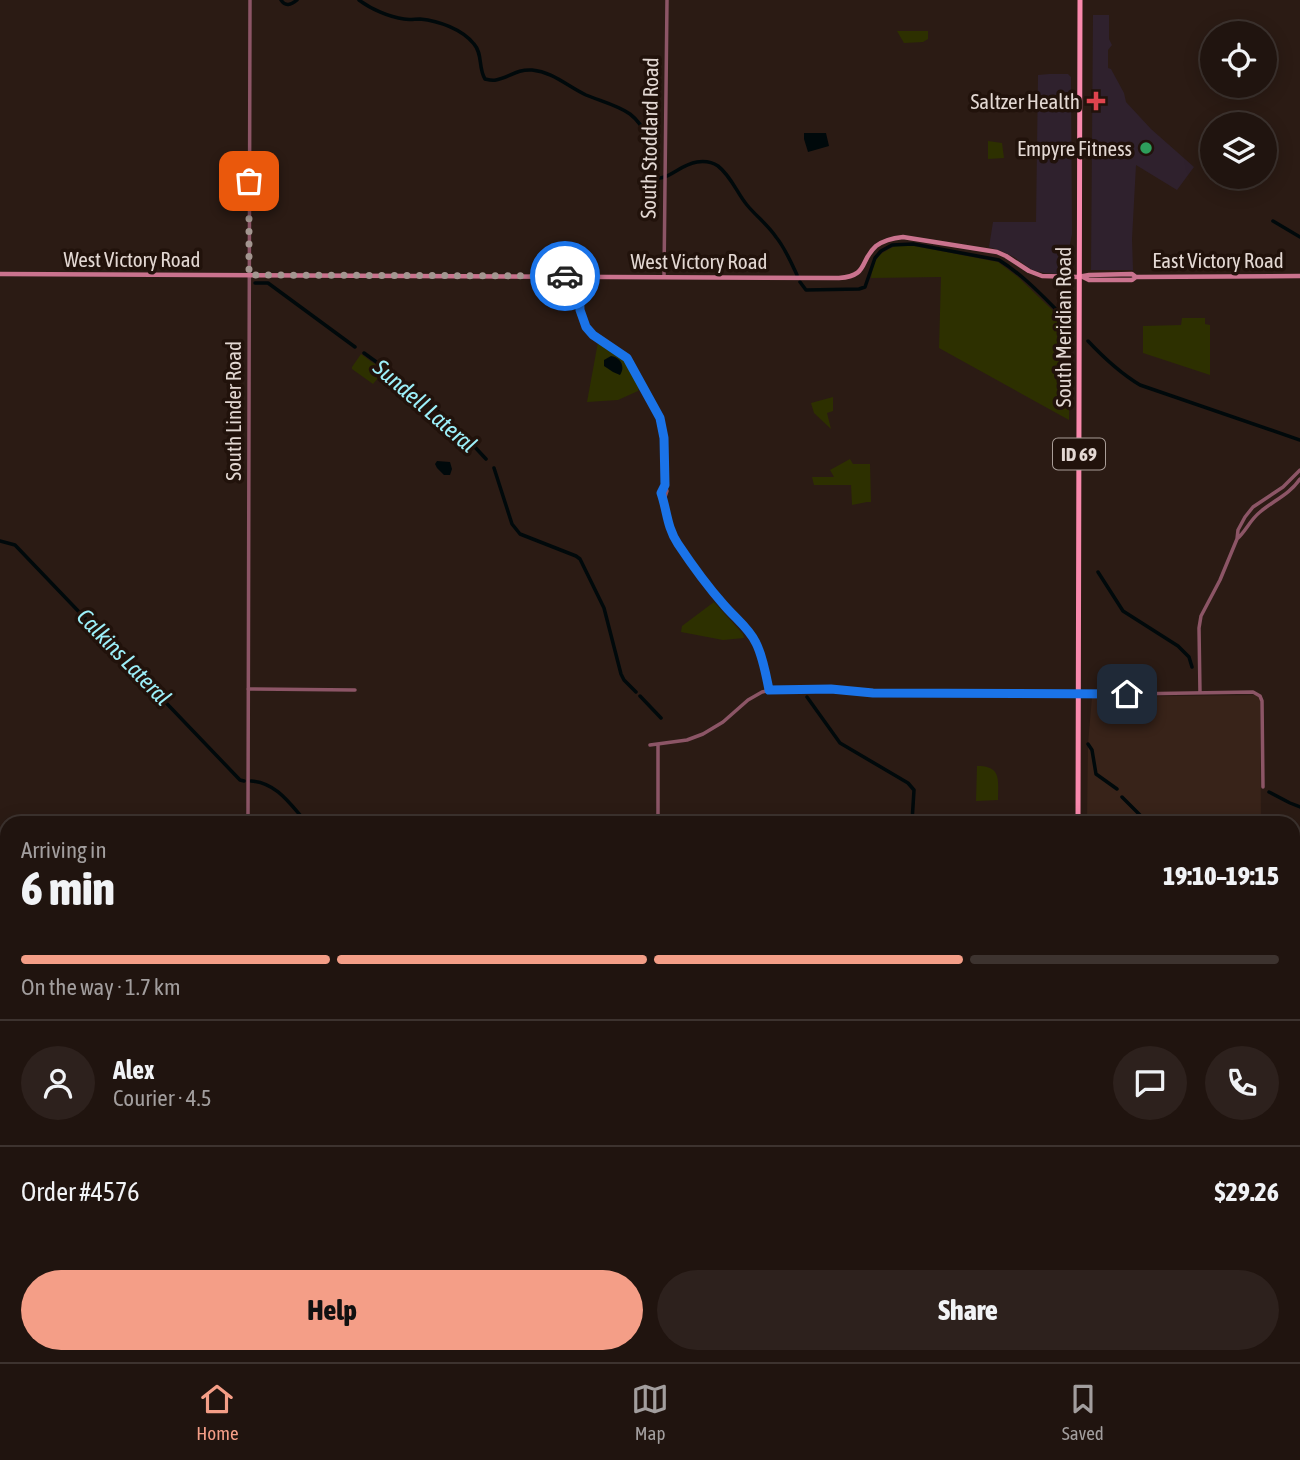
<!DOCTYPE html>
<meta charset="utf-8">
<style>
body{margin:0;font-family:"Asap Condensed",sans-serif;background:#2d211d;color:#f1f3f6;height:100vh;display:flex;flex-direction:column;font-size:26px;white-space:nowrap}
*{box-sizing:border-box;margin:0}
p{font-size:23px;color:#a29e9e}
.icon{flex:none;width:38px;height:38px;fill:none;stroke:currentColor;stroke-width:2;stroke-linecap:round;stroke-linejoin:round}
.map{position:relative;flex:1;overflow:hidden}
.side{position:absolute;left:0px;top:816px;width:1300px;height:548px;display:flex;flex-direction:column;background:#20140f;border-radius:21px 21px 0 0;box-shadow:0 4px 18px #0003,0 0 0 2px #3d332f}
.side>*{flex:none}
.fabs{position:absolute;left:1200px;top:21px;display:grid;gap:14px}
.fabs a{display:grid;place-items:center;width:77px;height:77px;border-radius:50%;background:#20140f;box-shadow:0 4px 18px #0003,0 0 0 2px #3d332f;font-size:35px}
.pin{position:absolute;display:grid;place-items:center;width:60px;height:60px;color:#fff;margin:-30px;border-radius:14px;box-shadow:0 4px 10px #0006}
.courier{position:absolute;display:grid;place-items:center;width:70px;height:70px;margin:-35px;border:5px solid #1a73e8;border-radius:50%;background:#fff;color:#222;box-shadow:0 2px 9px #0007}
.overview em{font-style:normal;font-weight:800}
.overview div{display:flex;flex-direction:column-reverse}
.overview{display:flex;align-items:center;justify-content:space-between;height:119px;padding:0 21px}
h1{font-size:46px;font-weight:800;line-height:52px}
.bar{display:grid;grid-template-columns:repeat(4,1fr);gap:10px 7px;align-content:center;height:84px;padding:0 21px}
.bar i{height:9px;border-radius:5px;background:#3d332f}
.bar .on{background:#f49e87}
.bar p{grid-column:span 4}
.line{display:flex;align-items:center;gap:18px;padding:0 21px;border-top:2px solid #3d332f}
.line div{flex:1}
.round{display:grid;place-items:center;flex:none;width:74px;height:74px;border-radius:37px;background:#2d211d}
.primary-button{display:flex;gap:14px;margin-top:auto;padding:14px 21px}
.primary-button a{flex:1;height:80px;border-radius:42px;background:#f49e87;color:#111;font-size:28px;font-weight:800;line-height:80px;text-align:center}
.primary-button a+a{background:#2d211d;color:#f1f3f6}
.tabs{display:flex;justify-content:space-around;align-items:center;height:98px;border-top:2px solid #3d332f;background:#20140f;font-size:19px;color:#a29e9e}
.tabs a{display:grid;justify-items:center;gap:4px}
.tabs .on{color:#f49e87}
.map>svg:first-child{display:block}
</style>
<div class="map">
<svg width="1300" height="1362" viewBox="0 0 1300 1362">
<rect width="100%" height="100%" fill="#2b1b14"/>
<!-- commercial -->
<path fill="#2f212d" d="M1093,15H1109V39L1112,45L1108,50V68L1111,69L1124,93L1126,102L1151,129L1194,167L1177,190L1136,165L1132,239L1133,270H1091Z
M1049,74H1068L1071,77L1072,234L1070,244L1071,264L1067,271L1061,274L1044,273L1032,270L1014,257L1001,251L989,247L993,222H1036L1038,75Z"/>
<!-- built -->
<path fill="#382319" d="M1260,695L1261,822H1087L1088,744L1092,697Z
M1293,978H1300V1105H1293Z"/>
<!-- green -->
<path fill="#2d3000" d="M897,31H928V39L923,42L904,43Z
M988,141L1002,143L1004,158L988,159Z
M895,246H915L998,262L1018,277L1071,328L1069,420L939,348L941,277L871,278C874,258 877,255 895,246Z
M1182,318H1205V324L1210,325V375L1143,353V326L1181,325Z
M598,342L624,358L639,387L638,391L618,400L587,402Z
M361,354L384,371L373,384L352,369V367Z
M833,397V411L827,413L831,429L814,413L811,403Z
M850,459L853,464H870L871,502H867L852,505L851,485H814L812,477H834L830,470Z
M714,602L743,634L744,638L723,640L681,632L682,626Z
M977,766C1002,766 998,780 998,800L976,801Z"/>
<!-- water -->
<path fill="#00090b" d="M804,133H826L829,146L808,152L804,139Z
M611,356C620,357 626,366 620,375L613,372L604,366V360Z
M437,461L450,462L452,469L450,475H444L437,468L435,464Z"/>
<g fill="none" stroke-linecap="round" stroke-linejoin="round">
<!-- canal -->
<path stroke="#00090b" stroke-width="3.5" d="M281,0C285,7 291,5 297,0
M359,0C371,9 389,17 404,19C409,20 415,19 420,19C439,21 462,29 474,44C483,54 478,68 485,79C489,80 492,81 496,80C509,78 516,69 532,70C553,72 567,86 586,95C600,101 617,105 630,114C638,120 645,131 650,140C656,155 645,162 648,176C666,185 677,165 697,162C704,161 712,162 718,166C731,176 737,193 747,205C756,216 768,225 776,237C785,248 791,262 797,275
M1273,221L1300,237
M800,282L806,290L859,289L865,287L875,258L881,251L892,245L913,244L999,260C1025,276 1047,301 1069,322
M255,283H268L355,347
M1088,341C1104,358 1120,373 1140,385L1300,440
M364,353C408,384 450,419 486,459
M494,468L512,524L520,534L576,556L580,559L604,608L621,674L624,680L636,692
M0,541L15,545L240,780L244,781
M1098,572L1123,611L1178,646L1189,657L1192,667
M640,696L661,718
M807,697L840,743L908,783L914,790L912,822
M1088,744L1092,750L1096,774L1117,789
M251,781C277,783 290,804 306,822
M1269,792L1290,803L1300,807
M1122,797L1147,822
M1293,1311L1300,1316
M0,1351L6,1362
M736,1356L746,1362"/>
<!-- tertiary -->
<path stroke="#8c5566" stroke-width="3.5" d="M579,277L580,310L586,327L593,335L627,358L660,418L665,438V485L667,491L664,500
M664,277L667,0
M665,485L661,493L664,500L667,521L678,545L722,604L747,630L756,644L770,690
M1237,539C1246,531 1250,520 1260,512C1273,501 1290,494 1300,479
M248,689L355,690
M1200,693L1199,628L1201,616L1220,580L1237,539L1238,530L1245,517L1253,507L1283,487L1300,470
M650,745L687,740L703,734L723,722L748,700L762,692L774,689H831L873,693L1039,692L1065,695L1253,692L1260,696L1262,701L1263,787
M658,745V822
M248,822L250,0
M247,1362V1356"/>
<!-- secondary -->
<path stroke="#ca738e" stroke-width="4.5" d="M0,274L839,278C869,276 859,261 876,246C884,240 894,238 903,237L997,252L1006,256L1029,271L1042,276L1078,277L1089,275L1132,274L1136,277L1300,276
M1083,277L1089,280H1132L1136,277
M0,1108H7
M1293,1108H1300"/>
<!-- primary -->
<path stroke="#fa89ad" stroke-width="5" d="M1078,822L1080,0
M1077,1362V1356"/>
</g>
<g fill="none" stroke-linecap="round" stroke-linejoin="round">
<!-- done -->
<path stroke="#a39690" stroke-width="7" stroke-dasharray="0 12.6" d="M249,181V275L565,276"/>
<!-- route -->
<path stroke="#1a73e8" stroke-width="9" d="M565,276H579L580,310L586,327L593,335L627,358L660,418L664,438L665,485L661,493C667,510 667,528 678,544C692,565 708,587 724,605C735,618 749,628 756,643C763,657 766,675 769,690L831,689L873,693L1127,694"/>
</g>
<!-- markers -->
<path fill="#e0444e" stroke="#21120b" stroke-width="2.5" d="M1092.5 90.5h7v7h7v7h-7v7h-7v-7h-7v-7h7z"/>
<circle fill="#2e9e5b" stroke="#21120b" stroke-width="2.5" cx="1146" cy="148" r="7"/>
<g text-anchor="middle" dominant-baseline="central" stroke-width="7" stroke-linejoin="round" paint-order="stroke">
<!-- shield labels -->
<rect fill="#21120b" stroke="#a99d97" stroke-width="2" x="1053" y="438.5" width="52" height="31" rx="5"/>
<g font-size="19" font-weight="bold" fill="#e3d8d3">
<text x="1079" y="454">ID 69</text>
</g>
<!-- poi labels -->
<g font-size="21" fill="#e3d8d3" stroke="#21120b" text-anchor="end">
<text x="1080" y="101">Saltzer Health</text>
<text x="1132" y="148">Empyre Fitness</text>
</g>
<!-- street labels -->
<g font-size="21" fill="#e3d8d3" stroke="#21120b">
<text transform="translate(649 138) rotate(-89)">South Stoddard Road</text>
<text x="132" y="259">West Victory Road</text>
<text x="1218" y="260">East Victory Road</text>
<text x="699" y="261">West Victory Road</text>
<text transform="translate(1063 327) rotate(-90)">South Meridian Road</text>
<text transform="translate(233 411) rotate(-90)">South Linder Road</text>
</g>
<!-- water labels -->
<g font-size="23" font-style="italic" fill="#9df0fa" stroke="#21120b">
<text transform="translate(425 406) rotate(41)">Sundell Lateral</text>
<text transform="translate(124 657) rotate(46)">Calkins Lateral</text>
</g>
</g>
</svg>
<div class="fabs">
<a><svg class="icon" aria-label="locate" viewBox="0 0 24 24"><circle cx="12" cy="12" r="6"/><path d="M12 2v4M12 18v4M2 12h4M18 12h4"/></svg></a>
<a><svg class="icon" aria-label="layers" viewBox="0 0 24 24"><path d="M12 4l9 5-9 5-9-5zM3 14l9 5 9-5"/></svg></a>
</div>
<div class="pin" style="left:249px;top:181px;background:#ea580c"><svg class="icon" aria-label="bag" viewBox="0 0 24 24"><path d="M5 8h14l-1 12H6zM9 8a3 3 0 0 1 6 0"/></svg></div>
<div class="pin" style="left:1127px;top:694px;background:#1f2937"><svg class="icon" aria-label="home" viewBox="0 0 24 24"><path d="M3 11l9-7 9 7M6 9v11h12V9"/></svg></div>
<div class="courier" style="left:565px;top:276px"><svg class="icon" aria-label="car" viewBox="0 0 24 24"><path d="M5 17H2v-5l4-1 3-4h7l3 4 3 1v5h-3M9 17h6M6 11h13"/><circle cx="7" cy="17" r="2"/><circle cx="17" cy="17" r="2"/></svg></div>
<section class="side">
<div class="overview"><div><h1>6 min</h1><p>Arriving in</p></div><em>19:10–19:15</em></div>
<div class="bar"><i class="on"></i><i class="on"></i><i class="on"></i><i></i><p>On the way · 1.7 km</p></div>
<div class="line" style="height:126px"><a class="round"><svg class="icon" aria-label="person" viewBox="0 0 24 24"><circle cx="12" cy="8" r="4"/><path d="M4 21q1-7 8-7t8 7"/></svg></a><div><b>Alex</b><p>Courier · 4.5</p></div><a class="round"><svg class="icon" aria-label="chat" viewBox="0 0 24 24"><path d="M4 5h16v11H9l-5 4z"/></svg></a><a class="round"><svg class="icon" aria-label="phone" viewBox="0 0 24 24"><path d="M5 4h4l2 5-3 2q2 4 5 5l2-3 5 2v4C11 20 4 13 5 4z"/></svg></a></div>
<div class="line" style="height:91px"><div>Order #4576</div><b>$29.26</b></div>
<div class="primary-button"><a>Help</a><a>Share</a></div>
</section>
</div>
<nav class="tabs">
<a class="on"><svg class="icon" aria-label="home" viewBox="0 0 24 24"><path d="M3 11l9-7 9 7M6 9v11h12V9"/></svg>Home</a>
<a><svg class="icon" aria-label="map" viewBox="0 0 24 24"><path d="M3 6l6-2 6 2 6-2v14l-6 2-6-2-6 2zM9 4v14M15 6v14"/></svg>Map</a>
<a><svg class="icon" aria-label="saved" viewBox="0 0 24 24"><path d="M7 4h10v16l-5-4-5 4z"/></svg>Saved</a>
</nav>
